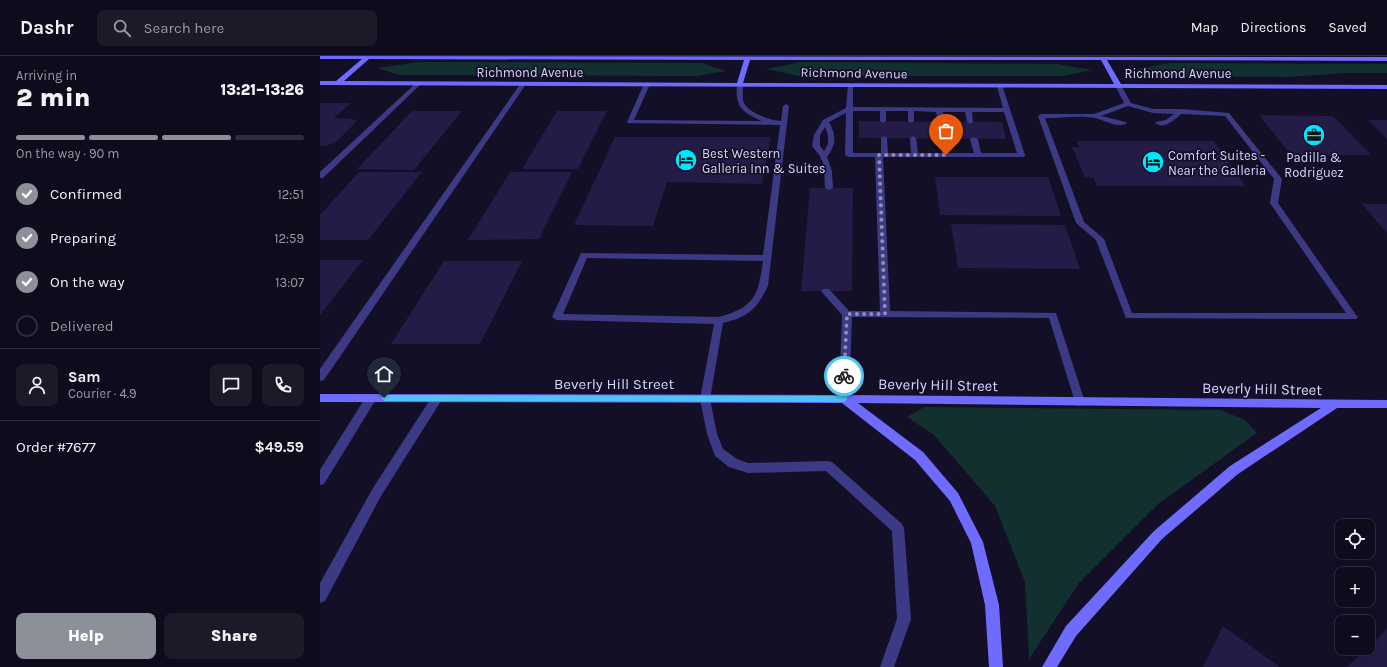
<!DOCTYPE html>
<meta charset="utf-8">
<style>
body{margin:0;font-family:Karla,sans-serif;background:#1c1929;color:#f1f3f6;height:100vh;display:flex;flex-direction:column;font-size:15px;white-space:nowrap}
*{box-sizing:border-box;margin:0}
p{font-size:13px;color:#9b9ba3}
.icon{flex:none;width:22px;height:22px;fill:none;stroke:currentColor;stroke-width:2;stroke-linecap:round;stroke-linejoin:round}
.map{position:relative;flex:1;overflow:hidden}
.details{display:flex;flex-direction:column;background:#0e0b1c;width:320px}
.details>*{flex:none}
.tools{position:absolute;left:1015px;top:463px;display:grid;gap:8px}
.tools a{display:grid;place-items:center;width:40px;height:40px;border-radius:8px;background:#0e0b1c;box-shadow:0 4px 16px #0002,0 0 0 1px #2e2b3b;font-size:20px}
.pin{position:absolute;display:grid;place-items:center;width:34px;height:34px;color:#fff;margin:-41px -17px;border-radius:50% 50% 50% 0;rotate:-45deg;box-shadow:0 0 4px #0007}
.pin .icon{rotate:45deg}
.courier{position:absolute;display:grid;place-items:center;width:40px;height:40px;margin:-20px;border:3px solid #4fc3f7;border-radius:50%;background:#fff;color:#222;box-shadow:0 1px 5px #0007}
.summary em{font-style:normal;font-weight:800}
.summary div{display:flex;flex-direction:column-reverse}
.summary{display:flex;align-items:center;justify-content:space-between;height:68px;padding:0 16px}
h1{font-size:26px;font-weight:800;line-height:30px}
.bar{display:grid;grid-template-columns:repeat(4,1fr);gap:6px 4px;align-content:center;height:48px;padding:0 16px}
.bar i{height:5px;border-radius:3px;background:#2e2b3b}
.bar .current{background:#8c9099}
.bar p{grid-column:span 4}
.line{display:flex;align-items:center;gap:10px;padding:0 16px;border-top:1px solid #2e2b3b}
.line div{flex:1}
.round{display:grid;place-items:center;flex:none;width:42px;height:42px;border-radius:8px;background:#1c1929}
ol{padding:0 16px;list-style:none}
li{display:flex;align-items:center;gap:12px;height:44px}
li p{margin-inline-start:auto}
li .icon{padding:4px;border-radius:50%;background:#8c9099;color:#fff;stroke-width:4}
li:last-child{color:#9b9ba3}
li i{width:22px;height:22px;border:2px solid #2e2b3b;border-radius:50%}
.button{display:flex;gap:8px;margin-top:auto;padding:8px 16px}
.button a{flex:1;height:46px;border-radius:8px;background:#8c9099;color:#fff;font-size:16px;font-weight:800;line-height:46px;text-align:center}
.button a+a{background:#1c1929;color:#f1f3f6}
header{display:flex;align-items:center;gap:24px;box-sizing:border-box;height:56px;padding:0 20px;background:#0e0b1c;border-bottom:1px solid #2e2b3b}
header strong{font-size:19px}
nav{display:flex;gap:22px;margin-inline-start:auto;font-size:14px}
.search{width:280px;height:36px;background:#1c1929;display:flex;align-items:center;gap:10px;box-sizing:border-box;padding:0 14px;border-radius:8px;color:#9b9ba3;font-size:15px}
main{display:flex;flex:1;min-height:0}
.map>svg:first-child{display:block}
</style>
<header>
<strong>Dashr</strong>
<div class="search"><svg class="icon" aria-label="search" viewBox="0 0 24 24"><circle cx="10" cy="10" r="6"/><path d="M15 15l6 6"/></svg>Search here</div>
<nav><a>Map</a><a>Directions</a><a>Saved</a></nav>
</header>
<main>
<section class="details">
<div class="summary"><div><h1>2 min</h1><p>Arriving in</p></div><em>13:21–13:26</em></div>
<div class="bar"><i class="current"></i><i class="current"></i><i class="current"></i><i></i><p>On the way · 90 m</p></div>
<ol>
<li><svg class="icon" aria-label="check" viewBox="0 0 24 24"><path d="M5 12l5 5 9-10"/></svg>Confirmed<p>12:51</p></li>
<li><svg class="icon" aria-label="check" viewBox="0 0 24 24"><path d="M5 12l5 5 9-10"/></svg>Preparing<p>12:59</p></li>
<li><svg class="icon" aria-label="check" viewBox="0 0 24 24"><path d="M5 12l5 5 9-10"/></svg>On the way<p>13:07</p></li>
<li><i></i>Delivered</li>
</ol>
<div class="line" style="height:72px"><a class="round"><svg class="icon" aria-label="person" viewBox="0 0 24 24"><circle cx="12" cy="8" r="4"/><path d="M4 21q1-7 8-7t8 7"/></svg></a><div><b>Sam</b><p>Courier · 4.9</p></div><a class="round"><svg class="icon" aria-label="chat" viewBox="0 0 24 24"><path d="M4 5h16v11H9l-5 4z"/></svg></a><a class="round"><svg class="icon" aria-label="phone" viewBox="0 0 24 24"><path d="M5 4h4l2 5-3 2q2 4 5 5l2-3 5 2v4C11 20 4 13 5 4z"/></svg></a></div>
<div class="line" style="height:52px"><div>Order #7677</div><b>$49.59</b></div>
<div class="button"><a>Help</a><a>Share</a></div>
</section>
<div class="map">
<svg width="1067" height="611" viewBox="0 0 1067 611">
<rect width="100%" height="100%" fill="#130f26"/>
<!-- green -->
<path fill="#12302f" d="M100,6L382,7L406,15L376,20L79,19L57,12Z
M481,6L738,8L772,14L744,20H479L446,13Z
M850,7L1067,8V17H1029L968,21L843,20L811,14Z
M604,351L901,354L925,364L937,377L838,448L759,527L709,603L705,526L675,450L614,379L587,361Z"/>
<!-- building -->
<path fill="#241b47" d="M0,47H31L14,62L31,63L37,65L15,87L5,90H0Z
M92,55H142L94,114L37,113Z
M237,55H287L258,113H202Z
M939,59L1013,60L1051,99H971Z
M1048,64H1067V83Z
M539,65L682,66L686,83L539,82Z
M295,81H451L442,128L347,126L333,170L254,169Z
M757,85H894L925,130H777L774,122L765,121L752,91H759Z
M39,116H102L48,184H0V159Z
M190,116H252L219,183L148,184Z
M615,121H728L741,160L620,159Z
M490,132H533L532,235H481Z
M1042,148H1067V177Z
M631,168L745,169L760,213L638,212Z
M0,204H43L0,259Z
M124,205H202L160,288H71Z
M903,570L960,611H883Z
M1067,572V611H1026L1048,592Z"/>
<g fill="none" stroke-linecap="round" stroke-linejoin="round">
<!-- lane -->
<path fill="#3d3a85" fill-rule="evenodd" d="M327,26L330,28L314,64L442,65C422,56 415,51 417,28L420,26L423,28C423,34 422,41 424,47C429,57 451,65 461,65L463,50L466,48L469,50L448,230C436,254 429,260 403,267L390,343L397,378L403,393L417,403L428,407L508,405L512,406L582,468L584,472L591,563L574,611H560L577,563L572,475L506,415L428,417L409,411L395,400L387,378L380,343L394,268L237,264L232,261L261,197L443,199L460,69L308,67L307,66L324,28ZM267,202L443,205C438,240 435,251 399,261L243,258Z
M96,27L101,28L3,122H0V116Z
M201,27L206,28L4,324L0,325V313Z
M798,27L801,29L811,47L833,53H861L909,57L962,123L958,147L1036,259L1038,261L1036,263L806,262L776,184L756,167L718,60L721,58H774L804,47L795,29ZM808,50L833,57L854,58L846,64L836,66L835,67C844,74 854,64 861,58L905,60L954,123L950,147L1026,257H812L784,183L764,166L725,62C741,62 759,59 775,62C784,64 799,73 807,67L806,66L781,60Z
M528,28L533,29V51L683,52L677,30L682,29L705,99L704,101H563L570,255L736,257L765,346L764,349L760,350L756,349L755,346L729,262L532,261L529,343L528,346L524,347L520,346L519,343L522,259L501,235L503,233H509L529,255H560L555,101H529L525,99L526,57L509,66C516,79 517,88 507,101L512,115L513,132L509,134L505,132L504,110L500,100L492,90L494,79L503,64L526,52ZM533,55H560V65L563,67L566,65V55H588V65L591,67L594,65V55L616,56L618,65L621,67L624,65L623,56H645L647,66L650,68L653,66L652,56H684L697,97H661L658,83L654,81L650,83L654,97H629L626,82L623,80L620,82L622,97H598L596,82L593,80L590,82L591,97H568L567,82L564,80L561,82V97H533ZM505,71C509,80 510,87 504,95L500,90V79Z
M51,338L55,339L56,342L55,345L4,428L0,429V414L47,339Z
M117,338L121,339L122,342L121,345L61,440L5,545L0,547V527L53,432L113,339Z"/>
<!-- secondary -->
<path fill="#6f6bff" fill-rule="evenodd" d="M0,0L1067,1V5L787,4L801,28L1067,29V33L0,29V25H16L42,3H0ZM49,3L424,4L417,27L24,25ZM430,4H781L794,28L423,27Z
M0,338L524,339L1067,344V352H1017L918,418L842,483L756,580L737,611H722L746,570L834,475L910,410L1001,352L538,347L603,396L638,437L663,486L679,549L683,611H669L665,549L651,487L630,445L595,404L522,347L0,346Z"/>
</g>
<!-- route -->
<path fill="#4fc3f7" d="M522,318H524L528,320L527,343L524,346L64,345L61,342L64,339L520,340Z"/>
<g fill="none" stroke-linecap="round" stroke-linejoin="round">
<!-- done -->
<path stroke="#948fb3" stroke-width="4" stroke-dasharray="0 7.2" d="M524,320L527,258H565L559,99H626"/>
</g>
<!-- icons -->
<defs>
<g id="office-disc" transform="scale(1.15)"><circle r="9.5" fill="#00e5ff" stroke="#130f26"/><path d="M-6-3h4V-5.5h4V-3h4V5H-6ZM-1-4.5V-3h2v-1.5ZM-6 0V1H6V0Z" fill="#111"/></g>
<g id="hotel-disc" transform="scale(1.15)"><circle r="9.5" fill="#00e5ff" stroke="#130f26"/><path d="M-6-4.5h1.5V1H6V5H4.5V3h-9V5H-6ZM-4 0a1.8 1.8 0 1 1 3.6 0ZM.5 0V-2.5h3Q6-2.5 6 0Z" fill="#111"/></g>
</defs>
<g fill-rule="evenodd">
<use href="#office-disc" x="994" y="79"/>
<use href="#hotel-disc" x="366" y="104"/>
<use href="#hotel-disc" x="833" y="106"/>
</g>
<g text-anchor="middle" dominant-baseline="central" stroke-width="3.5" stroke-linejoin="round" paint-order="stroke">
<!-- far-street labels -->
<g font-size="13" fill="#d9d4ff" stroke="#130f26">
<text x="210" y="16">Richmond Avenue</text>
<text transform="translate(534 17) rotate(1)">Richmond Avenue</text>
<text x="858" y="17">Richmond Avenue</text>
</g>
<!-- far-poi labels -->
<g font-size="13" fill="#d9d4ff" stroke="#130f26" text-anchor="start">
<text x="382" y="97">Best Western<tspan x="382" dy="15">Galleria Inn &amp; Suites</tspan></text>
<text x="848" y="99">Comfort Suites -<tspan x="848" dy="15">Near the Galleria</tspan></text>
<text x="994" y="101" text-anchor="middle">Padilla &amp;<tspan x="994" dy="15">Rodriguez</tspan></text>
</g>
<!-- street labels -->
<g font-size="15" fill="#d9d4ff" stroke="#130f26">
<text x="294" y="328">Beverly Hill Street</text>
<text transform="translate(618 329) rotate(1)">Beverly Hill Street</text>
<text transform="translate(942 333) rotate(1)">Beverly Hill Street</text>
</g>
</g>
</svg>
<div class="tools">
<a><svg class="icon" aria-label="locate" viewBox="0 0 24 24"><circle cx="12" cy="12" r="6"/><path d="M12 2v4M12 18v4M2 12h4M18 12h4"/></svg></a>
<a>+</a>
<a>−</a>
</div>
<div class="pin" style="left:626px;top:99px;background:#ea580c"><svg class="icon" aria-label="bag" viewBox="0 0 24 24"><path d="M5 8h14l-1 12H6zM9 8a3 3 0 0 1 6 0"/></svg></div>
<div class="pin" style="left:64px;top:342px;background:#1f2937"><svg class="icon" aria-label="home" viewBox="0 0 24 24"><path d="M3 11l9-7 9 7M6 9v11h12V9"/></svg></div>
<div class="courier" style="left:524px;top:320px"><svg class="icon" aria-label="bike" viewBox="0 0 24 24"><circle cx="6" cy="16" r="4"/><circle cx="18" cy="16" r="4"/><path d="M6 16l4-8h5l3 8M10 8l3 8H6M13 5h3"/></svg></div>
</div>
</main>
